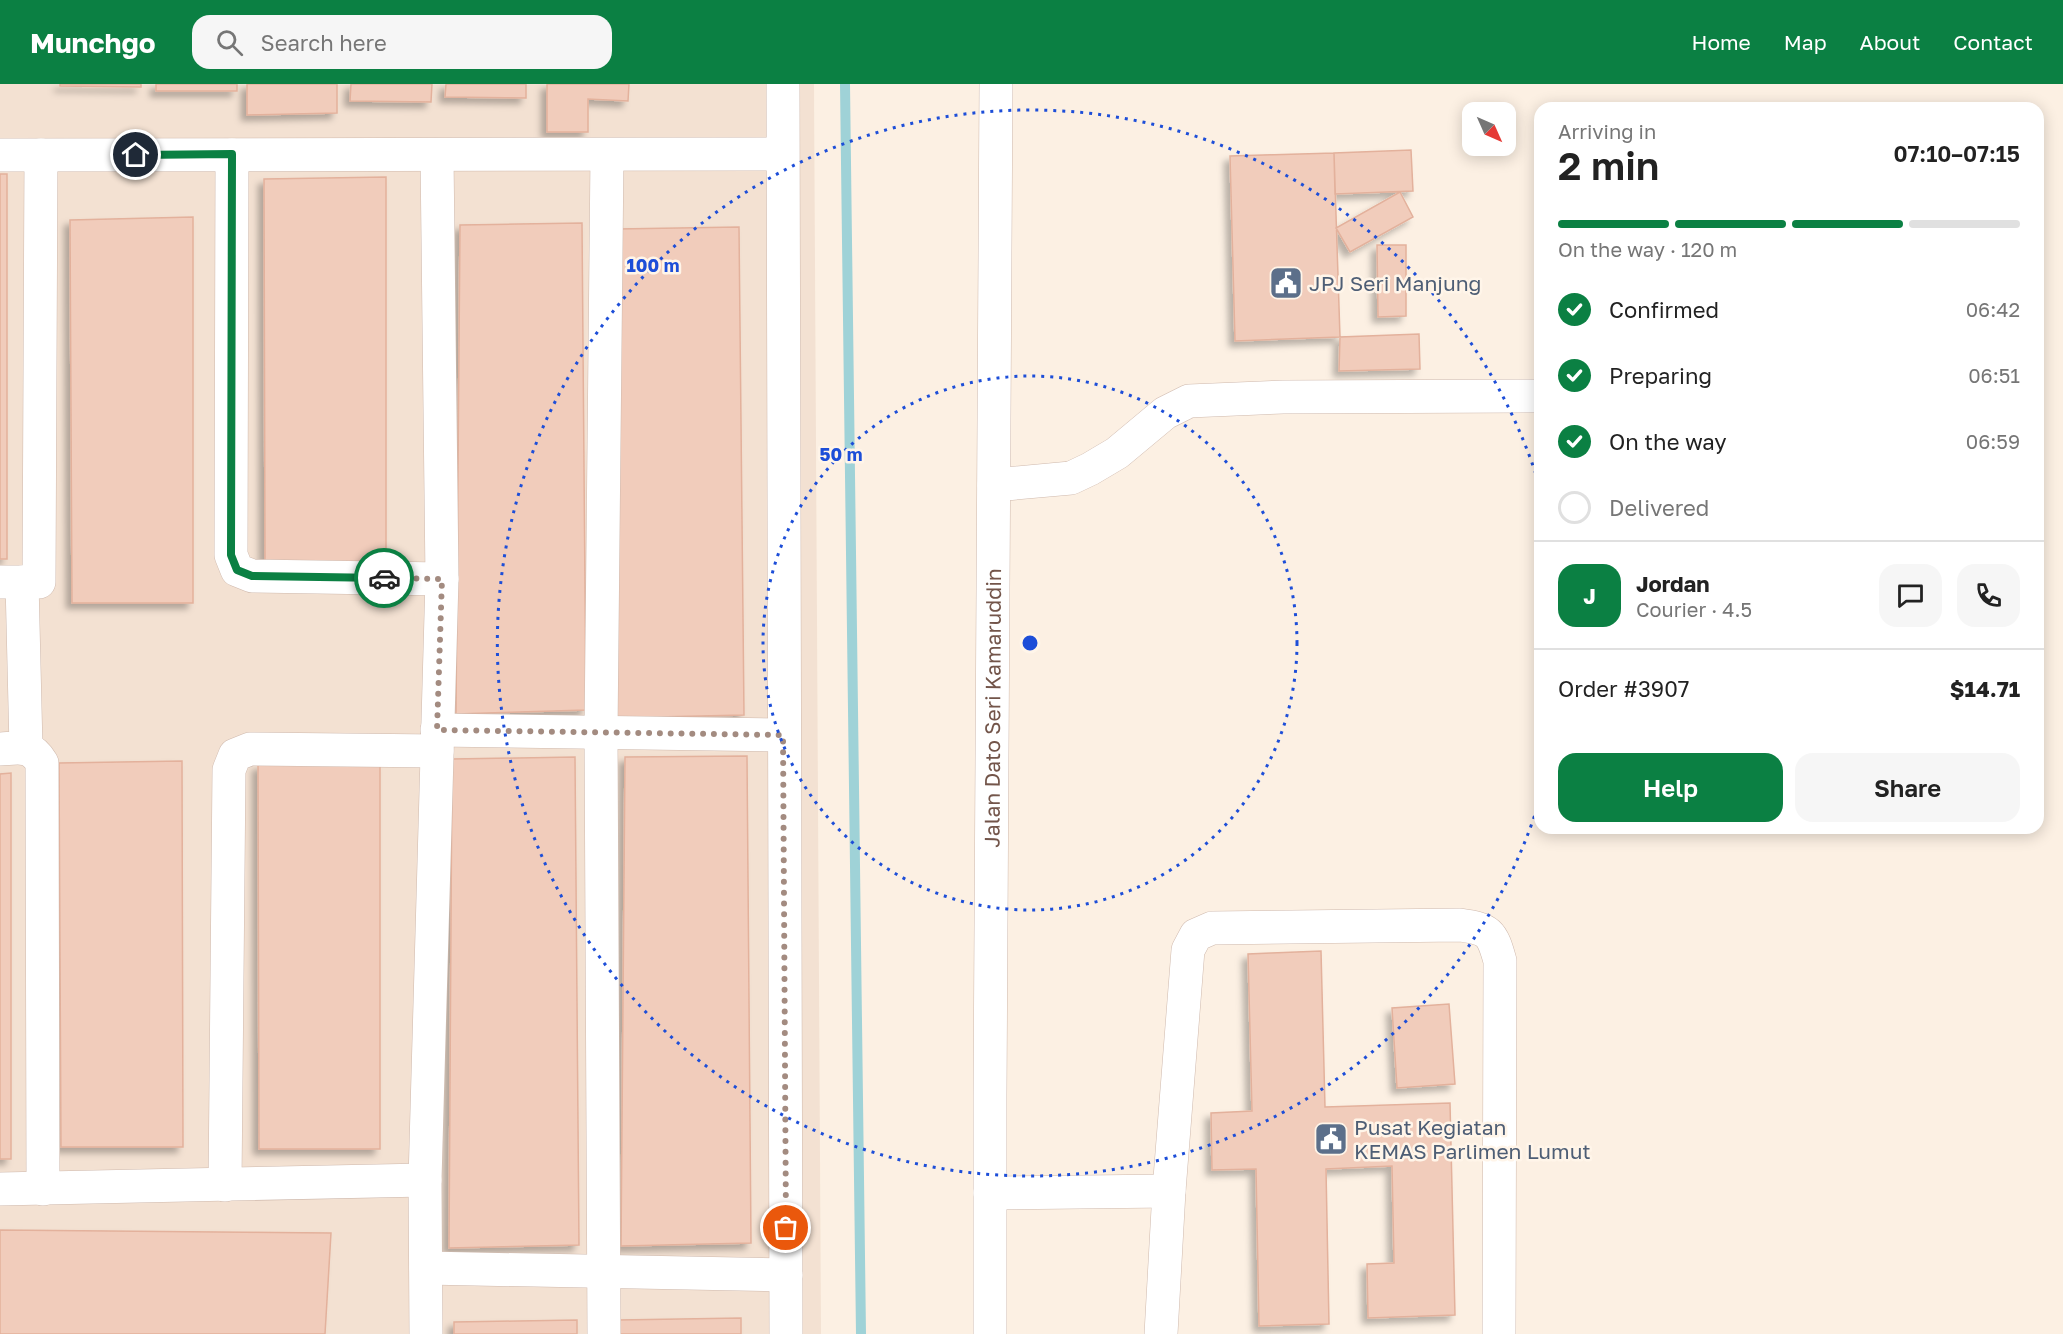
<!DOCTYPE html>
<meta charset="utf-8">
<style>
body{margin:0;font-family:"Golos Text",sans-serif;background:#f6f6f6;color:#222;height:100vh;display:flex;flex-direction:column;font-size:22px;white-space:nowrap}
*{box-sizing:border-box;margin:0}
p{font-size:20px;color:#767676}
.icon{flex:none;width:33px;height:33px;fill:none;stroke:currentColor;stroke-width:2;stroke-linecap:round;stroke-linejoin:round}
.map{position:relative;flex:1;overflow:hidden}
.drawer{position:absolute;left:1534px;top:18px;width:510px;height:732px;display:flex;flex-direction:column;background:#fff;border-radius:18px;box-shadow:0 3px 15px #0003}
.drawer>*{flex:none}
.needle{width:39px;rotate:135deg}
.controls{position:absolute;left:1462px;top:18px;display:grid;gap:12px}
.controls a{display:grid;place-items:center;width:54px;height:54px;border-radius:12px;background:#fff;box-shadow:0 3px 15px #0003;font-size:30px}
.pin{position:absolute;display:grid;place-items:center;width:51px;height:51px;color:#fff;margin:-26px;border:3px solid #fff;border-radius:50%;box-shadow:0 2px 6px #0007}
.courier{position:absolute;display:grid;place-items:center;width:60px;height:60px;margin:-30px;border:4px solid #0b8043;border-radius:50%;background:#fff;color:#222;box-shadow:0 2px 8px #0007}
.headline em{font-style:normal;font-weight:600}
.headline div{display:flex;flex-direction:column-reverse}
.headline{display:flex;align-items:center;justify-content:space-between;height:102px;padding:0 24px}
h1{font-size:39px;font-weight:600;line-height:45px}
.bar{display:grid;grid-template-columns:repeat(4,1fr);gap:9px 6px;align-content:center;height:72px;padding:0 24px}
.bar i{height:8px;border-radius:4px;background:#e0e0e0}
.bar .current{background:#0b8043}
.bar p{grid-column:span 4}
.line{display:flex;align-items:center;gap:15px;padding:0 24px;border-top:2px solid #e0e0e0}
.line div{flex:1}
.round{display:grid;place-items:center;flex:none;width:63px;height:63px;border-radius:18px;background:#f6f6f6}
ol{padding:0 24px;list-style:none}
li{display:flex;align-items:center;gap:18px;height:66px}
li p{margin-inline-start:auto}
li .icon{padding:6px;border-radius:50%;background:#0b8043;color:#fff;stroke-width:4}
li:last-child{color:#767676}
li i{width:33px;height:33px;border:3px solid #e0e0e0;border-radius:50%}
.cta{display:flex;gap:12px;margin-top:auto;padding:12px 24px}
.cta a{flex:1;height:69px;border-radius:18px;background:#0b8043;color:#fff;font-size:24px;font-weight:600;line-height:69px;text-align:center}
.cta a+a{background:#f6f6f6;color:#222}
header{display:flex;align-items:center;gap:36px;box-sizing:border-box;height:84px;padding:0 30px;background:#0b8043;color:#fff}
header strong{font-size:28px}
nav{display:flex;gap:33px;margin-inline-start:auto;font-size:21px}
.search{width:420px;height:54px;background:#f6f6f6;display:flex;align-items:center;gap:15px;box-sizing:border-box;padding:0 21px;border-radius:18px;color:#767676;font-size:22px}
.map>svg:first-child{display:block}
</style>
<header>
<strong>Munchgo</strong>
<div class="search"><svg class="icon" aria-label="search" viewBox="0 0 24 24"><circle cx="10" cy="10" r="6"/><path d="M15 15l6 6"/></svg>Search here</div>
<nav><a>Home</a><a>Map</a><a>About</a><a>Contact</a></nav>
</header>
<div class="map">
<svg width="2063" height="1250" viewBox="0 0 2063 1250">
<defs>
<filter id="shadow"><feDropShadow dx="-5.5" dy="5.5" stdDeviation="3" flood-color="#0004"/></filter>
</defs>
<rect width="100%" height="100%" fill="#fcf0e3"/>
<!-- residential -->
<path fill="#f3e1d2" d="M0,0H814L821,1250H0Z"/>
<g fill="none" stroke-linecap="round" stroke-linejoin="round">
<!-- stream -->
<path stroke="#9fd2d7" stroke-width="10" d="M845,0L861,1250"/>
</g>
<!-- building -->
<path fill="#f1ccbb" stroke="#e3b19c" stroke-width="1.5" filter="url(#shadow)" d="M60,0H141V3L60,2Z
M156,0H237V7H156Z
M247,0H337V29L247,31Z
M351,0H432L431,18L350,17Z
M446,0H526V14L445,13Z
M547,0H629L628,17L588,15V48H547Z
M1411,66L1413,107L1335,110L1334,69Z
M1334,69L1340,253L1235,257L1230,72Z
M0,90H7V475H0Z
M386,93V478L265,479L264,95Z
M1400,108L1413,133L1350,168L1336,144Z
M193,133V519H72L70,136Z
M582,139L586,626L456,630L460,141Z
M739,143L744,631L613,634L617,145Z
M1377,161H1406V232L1378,233Z
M1419,250L1420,285L1339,287L1340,253Z
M747,672L751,1159L621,1162L625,673Z
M575,673L579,1161L449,1164L452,675Z
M182,677L183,1063H61L59,679Z
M380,679V1065H259L258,681Z
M11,689V1075H0V690Z
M1321,867L1325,1023L1450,1019L1455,1231L1368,1234L1367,1180L1394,1179L1392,1082L1326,1085L1329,1240L1259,1242L1256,1085L1212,1086L1211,1029L1252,1027L1248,870Z
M1449,920L1455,1000L1397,1004L1392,924Z
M0,1146L331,1149L325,1250H0Z
M741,1234V1250H618V1236Z
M577,1236V1250H454V1238Z"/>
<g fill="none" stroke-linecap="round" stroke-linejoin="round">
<!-- minor casing -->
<g stroke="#cfb9ad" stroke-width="34">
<g id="minor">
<path d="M783,0L786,1250"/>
<path d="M0,71L781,70"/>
<path d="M232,71L231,471L237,486L252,492L442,495"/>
<path d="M994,401L1071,394L1090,385L1117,369L1165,329L1189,317L1283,313L1540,312"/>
<path d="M0,498H39L41,71"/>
<path d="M22,498L26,664"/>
<path d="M437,646L783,651"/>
<path d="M0,665C20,664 31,660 42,679L43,1105"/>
<path d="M225,1101L229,686L235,671L250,665L437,667"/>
<path d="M0,1105L425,1096"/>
<path d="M990,1109L1169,1107"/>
<path d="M426,1184L786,1191"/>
<path d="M426,1250L425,1096L442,495L437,71"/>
<path d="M604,1250L601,649L607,71"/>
<path id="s1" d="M990,1250V1011L996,0"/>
<path d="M1161,1250L1169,1107L1188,866L1196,851L1212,844L1460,841C1489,845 1492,848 1500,877L1499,1250"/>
</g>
</g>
<!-- minor -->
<use href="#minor" stroke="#fff" stroke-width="33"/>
</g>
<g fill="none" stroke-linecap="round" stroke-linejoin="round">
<!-- done -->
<path stroke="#a38b80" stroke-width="6" stroke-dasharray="0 10.8" d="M384,494L442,495L437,646L783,651L786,1144"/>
<!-- route -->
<path stroke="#0b8043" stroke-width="8" d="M136,71L232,70L231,471L237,486L252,492L384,494"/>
</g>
<!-- distance rings -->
<g fill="none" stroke="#1d4ed8" stroke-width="3" stroke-dasharray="3 6">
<circle cx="1030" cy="559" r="267"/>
<path d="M1540 715A533 533 0 1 1 1540 403"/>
</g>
<!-- icons -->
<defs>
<g id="civic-square" transform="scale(1.725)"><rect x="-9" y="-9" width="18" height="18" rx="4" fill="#5c6f8a" stroke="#fff5e9"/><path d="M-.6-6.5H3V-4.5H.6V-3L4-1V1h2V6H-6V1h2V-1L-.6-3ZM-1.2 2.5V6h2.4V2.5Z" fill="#fff"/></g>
</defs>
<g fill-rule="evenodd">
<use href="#civic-square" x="1286" y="199"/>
<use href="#civic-square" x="1331" y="1055"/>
</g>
<g text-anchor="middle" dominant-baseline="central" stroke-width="5" stroke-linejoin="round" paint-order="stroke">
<!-- service labels -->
<g font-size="21" fill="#4e5e75" stroke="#fff5e9" text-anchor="start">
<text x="1309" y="199">JPJ Seri Manjung</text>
<text x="1354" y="1043">Pusat Kegiatan<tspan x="1354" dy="24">KEMAS Parlimen Lumut</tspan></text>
</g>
<!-- street labels -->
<g font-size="21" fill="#73554a" stroke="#fff5e9">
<text stroke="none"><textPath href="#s1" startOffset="626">Jalan Dato Seri Kamaruddin</textPath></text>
</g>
</g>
<circle cx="1030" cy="559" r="9" fill="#1d4ed8" stroke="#fff5e9" stroke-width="3"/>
<g font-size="18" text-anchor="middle" font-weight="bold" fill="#1d4ed8" stroke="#fff5e9" stroke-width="5" stroke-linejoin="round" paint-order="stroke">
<text x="653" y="188">100 m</text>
<text x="841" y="377">50 m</text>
</g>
</svg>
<div class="controls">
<a><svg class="needle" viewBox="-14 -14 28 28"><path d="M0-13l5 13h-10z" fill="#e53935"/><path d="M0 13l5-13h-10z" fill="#767676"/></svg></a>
</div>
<div class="pin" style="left:786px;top:1144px;background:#ea580c"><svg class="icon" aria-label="bag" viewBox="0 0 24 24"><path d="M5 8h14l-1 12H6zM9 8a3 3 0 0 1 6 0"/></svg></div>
<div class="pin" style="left:136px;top:71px;background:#1f2937"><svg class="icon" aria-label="home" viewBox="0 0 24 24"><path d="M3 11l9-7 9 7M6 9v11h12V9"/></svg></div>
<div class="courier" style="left:384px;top:494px"><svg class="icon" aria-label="car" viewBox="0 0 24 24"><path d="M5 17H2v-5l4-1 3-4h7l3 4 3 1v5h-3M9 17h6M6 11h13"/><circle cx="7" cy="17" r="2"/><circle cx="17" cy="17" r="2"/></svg></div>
<section class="drawer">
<div class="headline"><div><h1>2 min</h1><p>Arriving in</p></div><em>07:10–07:15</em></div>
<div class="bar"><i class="current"></i><i class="current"></i><i class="current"></i><i></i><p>On the way · 120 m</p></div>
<ol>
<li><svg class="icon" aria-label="check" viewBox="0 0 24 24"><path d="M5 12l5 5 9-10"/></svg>Confirmed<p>06:42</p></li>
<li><svg class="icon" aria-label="check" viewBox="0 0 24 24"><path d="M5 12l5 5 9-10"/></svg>Preparing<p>06:51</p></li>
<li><svg class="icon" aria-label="check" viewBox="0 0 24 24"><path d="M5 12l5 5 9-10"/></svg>On the way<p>06:59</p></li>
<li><i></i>Delivered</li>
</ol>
<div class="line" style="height:108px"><b class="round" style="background:#0b8043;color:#fff">J</b><div><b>Jordan</b><p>Courier · 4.5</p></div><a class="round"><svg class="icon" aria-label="chat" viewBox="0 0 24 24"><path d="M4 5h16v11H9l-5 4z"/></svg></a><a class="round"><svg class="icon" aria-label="phone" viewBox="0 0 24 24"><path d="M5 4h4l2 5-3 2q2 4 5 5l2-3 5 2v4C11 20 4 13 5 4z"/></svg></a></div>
<div class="line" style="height:78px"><div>Order #3907</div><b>$14.71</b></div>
<div class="cta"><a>Help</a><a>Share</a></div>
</section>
</div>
